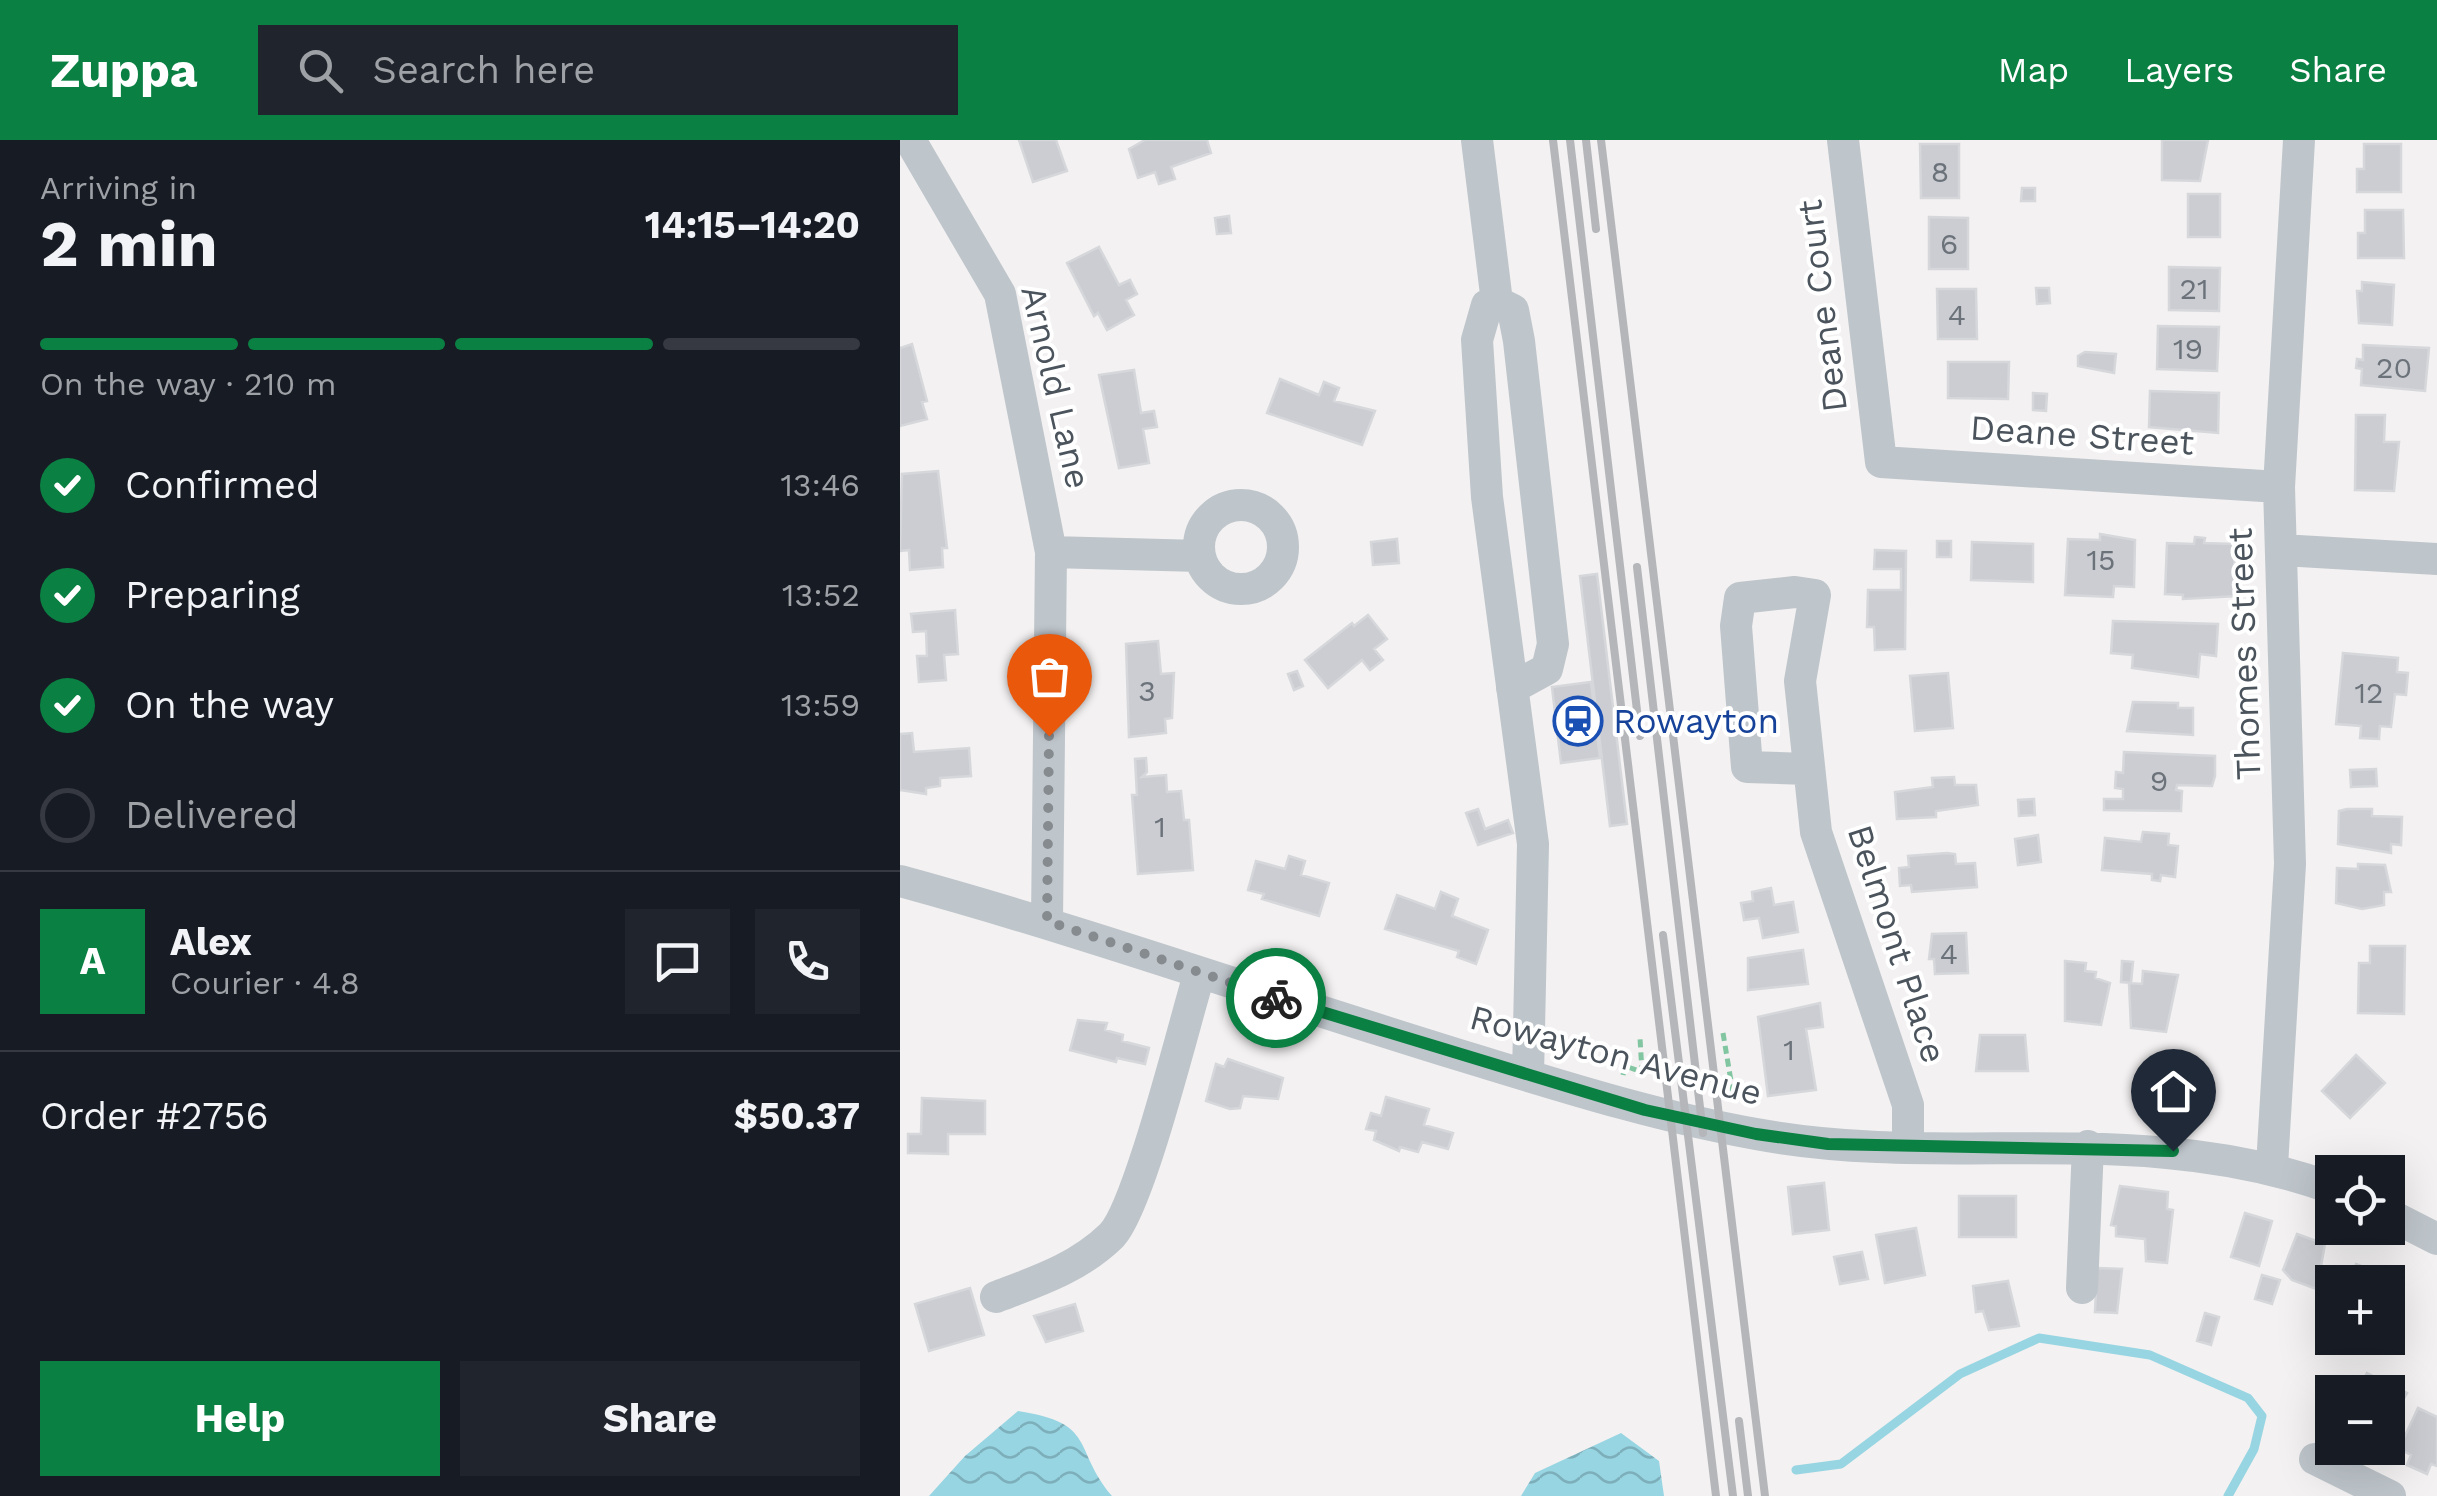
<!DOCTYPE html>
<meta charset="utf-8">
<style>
body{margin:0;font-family:"Work Sans",sans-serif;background:#20242c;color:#f1f3f6;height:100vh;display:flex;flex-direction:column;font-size:38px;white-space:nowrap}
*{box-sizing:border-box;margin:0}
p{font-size:32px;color:#9ea1a6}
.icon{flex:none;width:55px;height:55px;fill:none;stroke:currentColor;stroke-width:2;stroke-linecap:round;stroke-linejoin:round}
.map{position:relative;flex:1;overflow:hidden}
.side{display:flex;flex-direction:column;background:#171b24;width:900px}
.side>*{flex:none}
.fabs{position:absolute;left:1415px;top:1015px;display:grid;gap:20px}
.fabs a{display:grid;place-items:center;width:90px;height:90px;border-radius:0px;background:#171b24;box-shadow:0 10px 40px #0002;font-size:50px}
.pin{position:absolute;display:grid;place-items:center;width:85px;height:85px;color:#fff;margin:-102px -42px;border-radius:50% 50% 50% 0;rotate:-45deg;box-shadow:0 0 10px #0007}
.pin .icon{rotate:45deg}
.courier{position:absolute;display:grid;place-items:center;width:100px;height:100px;margin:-50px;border:8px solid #0b8043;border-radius:50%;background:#fff;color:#222;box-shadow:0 2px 12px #0007}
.overview em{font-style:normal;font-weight:700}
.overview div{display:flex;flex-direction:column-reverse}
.overview{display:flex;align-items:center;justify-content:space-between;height:170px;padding:0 40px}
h1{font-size:65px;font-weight:700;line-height:75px}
.bar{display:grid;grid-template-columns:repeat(4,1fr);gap:15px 10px;align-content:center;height:120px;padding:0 40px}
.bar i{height:12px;border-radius:8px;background:#363941}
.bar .current{background:#0b8043}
.bar p{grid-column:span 4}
.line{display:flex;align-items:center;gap:25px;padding:0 40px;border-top:2px solid #363941}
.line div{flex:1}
.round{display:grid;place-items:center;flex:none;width:105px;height:105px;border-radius:0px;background:#20242c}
ol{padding:0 40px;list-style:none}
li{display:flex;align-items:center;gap:30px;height:110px}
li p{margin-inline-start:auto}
li .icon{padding:10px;border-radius:50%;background:#0b8043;color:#fff;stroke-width:4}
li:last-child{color:#9ea1a6}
li i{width:55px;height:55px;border:5px solid #363941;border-radius:50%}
.cta{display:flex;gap:20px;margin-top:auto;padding:20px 40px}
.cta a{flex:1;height:115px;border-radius:0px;background:#0b8043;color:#fff;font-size:40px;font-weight:700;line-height:115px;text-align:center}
.cta a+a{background:#20242c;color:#f1f3f6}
header{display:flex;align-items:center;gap:60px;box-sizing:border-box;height:140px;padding:0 50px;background:#0b8043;color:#fff}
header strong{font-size:48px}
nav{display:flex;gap:55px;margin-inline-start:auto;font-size:35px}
.search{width:700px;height:90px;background:#20242c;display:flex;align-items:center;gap:25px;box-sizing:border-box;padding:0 35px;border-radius:0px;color:#9ea1a6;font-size:38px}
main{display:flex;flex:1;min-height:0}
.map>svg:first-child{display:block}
</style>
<header>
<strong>Zuppa</strong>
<div class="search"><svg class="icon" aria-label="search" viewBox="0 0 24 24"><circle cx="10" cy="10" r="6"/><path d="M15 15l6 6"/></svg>Search here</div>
<nav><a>Map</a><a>Layers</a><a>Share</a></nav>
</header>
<main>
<section class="side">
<div class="overview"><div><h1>2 min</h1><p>Arriving in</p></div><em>14:15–14:20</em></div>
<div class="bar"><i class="current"></i><i class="current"></i><i class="current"></i><i></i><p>On the way · 210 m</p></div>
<ol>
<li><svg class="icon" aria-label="check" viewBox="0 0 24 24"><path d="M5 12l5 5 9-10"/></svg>Confirmed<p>13:46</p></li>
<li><svg class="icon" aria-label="check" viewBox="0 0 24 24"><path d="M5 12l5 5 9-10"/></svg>Preparing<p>13:52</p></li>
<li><svg class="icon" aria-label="check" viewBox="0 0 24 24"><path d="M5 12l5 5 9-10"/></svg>On the way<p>13:59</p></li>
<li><i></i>Delivered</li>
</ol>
<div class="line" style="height:180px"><b class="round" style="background:#0b8043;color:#fff">A</b><div><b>Alex</b><p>Courier · 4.8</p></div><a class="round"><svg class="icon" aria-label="chat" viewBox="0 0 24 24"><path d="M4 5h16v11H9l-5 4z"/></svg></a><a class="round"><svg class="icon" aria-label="phone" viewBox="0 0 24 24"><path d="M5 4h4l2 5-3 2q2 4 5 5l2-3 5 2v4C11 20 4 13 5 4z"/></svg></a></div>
<div class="line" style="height:130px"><div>Order #2756</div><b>$50.37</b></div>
<div class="cta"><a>Help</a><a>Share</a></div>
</section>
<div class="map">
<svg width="1537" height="1356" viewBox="0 0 1537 1356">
<defs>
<pattern id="water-waves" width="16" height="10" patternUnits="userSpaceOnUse" patternTransform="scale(2.5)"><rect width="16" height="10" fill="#97d5e2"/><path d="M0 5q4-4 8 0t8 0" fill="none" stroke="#7dafba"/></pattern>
</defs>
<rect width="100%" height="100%" fill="#f3f1f1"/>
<!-- water -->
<path fill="url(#water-waves)" d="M118,1271C198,1283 172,1309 212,1356H29L65,1316Z
M721,1293L759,1321L764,1356H621L635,1333Z"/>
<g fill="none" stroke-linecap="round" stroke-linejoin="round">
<!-- stream -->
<path stroke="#97d5e2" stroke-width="9" d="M896,1330L941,1324L1060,1234L1139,1198L1250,1215L1348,1258L1362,1276L1354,1309L1328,1356"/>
</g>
<!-- building -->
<path fill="#cbcdd2" stroke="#d5d7db" stroke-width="2.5" d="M119,0H156L167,31L133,42Z
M245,0H307L311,13L271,27L275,39L259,44L255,32L238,38L229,9Z
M1262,0H1308L1300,41L1262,40Z
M1020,4H1059V58H1021Z
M1464,4H1501V52H1457V29H1464Z
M1122,48H1135V61H1121Z
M1288,54H1320V97H1288Z
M1465,70H1503L1504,118H1458V93H1465Z
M329,76L331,93L317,94L315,78Z
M1029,77L1068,78V129H1029Z
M199,107L219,145L230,140L237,154L226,160L234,175L207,190L198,173L194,176L167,123Z
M1269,127L1320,128L1319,171L1269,170Z
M1462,142L1494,145L1492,185L1459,183L1457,151H1462Z
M1136,148H1149L1150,163L1137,164Z
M1037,149H1076L1077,199H1038Z
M1258,186L1319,187L1317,231L1257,229Z
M12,204L27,261L22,262L27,279L0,286V208Z
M1463,205L1529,208L1525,251L1461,245L1462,229L1456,228L1457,219L1463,220Z
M1185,212L1216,214L1214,233L1178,226V216Z
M1048,222H1109L1108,259L1048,258Z
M234,230L241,273L254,271L257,287L243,289L249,323L219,328L199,235Z
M380,239L419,255L424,242L439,248L434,261L475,271L462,305L367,273Z
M1250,251L1319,253L1318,293L1249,287Z
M1133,253L1147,254L1146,271L1133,270Z
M1456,275H1485L1484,302H1499L1494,351L1455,350Z
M38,331L47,408H42L43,427L10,430L9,410L0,411L2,334Z
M1200,394L1235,400L1234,447L1214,446L1213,457L1165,455L1168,399L1200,400Z
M1295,397L1305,398L1304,403L1333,404L1337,456L1283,459V455L1265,454L1267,403L1294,404Z
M497,399L499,423L473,425L471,402Z
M1037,401H1051V417H1037Z
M1072,402L1133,404V442L1071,440Z
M975,410L1006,411L1005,509L975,510L974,487H967L968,450H1001V429H974Z
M697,434L727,684L710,686L680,436Z
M55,470L58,514L44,515L46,540L19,542L17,516H27L26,491L13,492L11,474Z
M468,475L487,499L474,509L483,520L470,530L462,520L428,548L405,520L452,483L454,486Z
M1213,481L1318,484L1316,516L1300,514L1298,537L1232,528L1233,515L1211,513Z
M258,501L261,534L274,533L272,578L265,579L266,593L229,597L226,504Z
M1443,513L1498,518L1497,532L1508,533L1506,555L1495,554L1491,587L1480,586L1479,599L1460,598L1461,586L1436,584Z
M397,531L403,546L394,550L388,534Z
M1048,533L1053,588L1015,591L1010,536Z
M691,542L700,618L661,623L652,547Z
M1233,562L1278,563V568H1293V595L1227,591Z
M12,593L14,612L69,608L71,636L40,638V646L26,648V654L0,650V594Z
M1224,612L1315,616V636L1312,646L1277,645L1276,650L1282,651L1281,671L1204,670V659H1223V649L1215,648L1216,632L1223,633Z
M246,618L247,632L242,637L266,635L267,652L281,651L284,680H289L293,730L238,734L232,655H237L235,619Z
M1476,629L1477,646L1451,647L1450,630Z
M1054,637L1055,645H1076L1078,665L1036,671V677L997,679L995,652L1033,647L1032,638Z
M1134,659L1135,675L1119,676L1118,660Z
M578,669L585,689L608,680L613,693L578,705L566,673Z
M1447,669H1472V676L1502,677L1501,705L1491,704V713L1438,704L1439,671Z
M1243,692L1269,694L1268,705L1278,706L1275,737L1261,735L1260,741L1252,740V734L1202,730L1205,698L1241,702Z
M1138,695L1141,722L1118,725L1115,699Z
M1047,713L1055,714L1056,724L1075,723L1077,747L1012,752L1011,745L1000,746L999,728L1009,727L1008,716Z
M389,716L405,721L401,735L429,743L419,776L362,759L364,754L348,750L356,721L385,729Z
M1458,724L1485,725L1491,752H1484V765L1462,769L1436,763L1437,728L1458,729Z
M871,748L874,765L893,762L898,792L863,798L859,778L844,780L841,763L853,761L852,752Z
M541,752L558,759L552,776L588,790L576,824L557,817L559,811L485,789L497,755L535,769Z
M1066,793L1068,833L1035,834L1034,819H1029L1032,794Z
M1470,806H1505L1504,874L1458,873L1459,823H1470Z
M903,810L908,844L848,850V818Z
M1165,821L1186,823L1185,831L1196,832L1195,838L1210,843L1201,885L1165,881Z
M1222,821L1233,822L1231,843L1221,842Z
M1243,831L1278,835L1266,892L1231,888L1229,843L1242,844Z
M920,863L923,887L906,889L916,950L868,956L858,877Z
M178,880L207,883L205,890L223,895L222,901L249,908L245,924L217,918L216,922L170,910Z
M1080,895H1125L1128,931H1076Z
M1456,915L1485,943L1450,978L1422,951Z
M328,919L383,938L378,959L343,956L340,968L330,969L306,961L316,924L324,927Z
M486,957L529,969L524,985L553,993L548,1009L522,1002L518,1012L500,1007L499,1011L474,1000L476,991L466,989L471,973L481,976Z
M22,958L85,961V994H48V1014L8,1013V994H21Z
M924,1043L929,1090L893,1094L888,1047Z
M1220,1046L1268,1052L1267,1069L1273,1070L1267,1123L1246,1121L1245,1099L1216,1096V1086L1211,1085Z
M1059,1056H1116V1097H1059Z
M1345,1073L1372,1081L1359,1126L1331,1117Z
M1016,1088L1025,1135L985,1143L976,1095Z
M1397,1094L1425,1104L1421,1126L1425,1128L1416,1149L1392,1140L1383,1130Z
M962,1112L968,1139L940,1144L934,1117Z
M1456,1124L1476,1132L1472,1142H1441L1444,1136L1450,1139Z
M1197,1128L1222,1129L1217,1173L1195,1172Z
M1362,1135L1380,1140L1372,1164L1355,1159Z
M1108,1141L1119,1186L1089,1190L1083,1171L1076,1172L1073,1146Z
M70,1148L84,1195L29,1211L15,1164Z
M175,1164L183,1191L146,1202L134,1176Z
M1305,1173L1319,1177L1311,1205L1297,1201Z
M1467,1233L1507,1253L1488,1286V1252H1458Z
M1518,1268L1537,1277V1326L1531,1324L1527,1334L1507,1325L1511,1315L1499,1309Z"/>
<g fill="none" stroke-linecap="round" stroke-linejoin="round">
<!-- path -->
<path stroke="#81c5a1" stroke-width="5" stroke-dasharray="8 5" stroke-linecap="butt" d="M823,893L834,959
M723,935L725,926L742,932L740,898"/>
<!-- minor -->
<path stroke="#bec5cb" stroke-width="32" d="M10,0L100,154L151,412L147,781
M577,0L597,162
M943,0L981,322L1379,347
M299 407a42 42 0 1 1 84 0a42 42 0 1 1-84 0Z
M1383,410L1537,419
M151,412L300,416
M612,548L647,529L653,504L619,201L613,170L597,162L587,165L577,200L587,357L633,704L628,936
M907,629L847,627L836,486L840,458L895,452L915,455L900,541L916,692L1008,965V1005
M0,741C187,792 370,857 556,914C655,944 754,976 856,994C1050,1030 1239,978 1432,1048
M1372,1026L1390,724L1379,347L1399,0
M1488,1074L1537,1099
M1182,1148L1188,1006
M96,1157C138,1141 178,1128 211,1096C239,1069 284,884 299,835
M1415,1319L1490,1356"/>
<!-- rail -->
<path stroke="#b4b6ba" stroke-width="8" d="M653,0L816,1356
M670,0L740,596
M686,0L696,89
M701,0L865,1356
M737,427L803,993
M763,795L833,1356
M839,1281L848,1356"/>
</g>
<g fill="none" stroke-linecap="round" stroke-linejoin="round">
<!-- done -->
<path stroke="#868b90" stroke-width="10" stroke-dasharray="0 18" d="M149,596L147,781L376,858"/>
<!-- route -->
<path stroke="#0b8043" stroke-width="12" d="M376,858L745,970L856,994L928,1004L1273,1011"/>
</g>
<!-- icons -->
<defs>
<g id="station-ring" transform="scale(2.5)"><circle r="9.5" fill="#fff" stroke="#1a4fb4" stroke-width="1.5"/><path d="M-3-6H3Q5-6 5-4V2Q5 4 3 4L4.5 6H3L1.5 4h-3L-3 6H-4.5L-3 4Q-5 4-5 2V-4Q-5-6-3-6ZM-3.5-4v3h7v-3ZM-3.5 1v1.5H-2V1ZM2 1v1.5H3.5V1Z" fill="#1a4fb4"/></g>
</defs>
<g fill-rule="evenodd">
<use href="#station-ring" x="678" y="581"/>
</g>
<g text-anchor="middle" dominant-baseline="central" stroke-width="8" stroke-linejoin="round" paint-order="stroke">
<!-- number labels -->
<g font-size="30" fill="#6b727a">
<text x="1040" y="31">8</text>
<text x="1049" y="103">6</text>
<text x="1294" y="148">21</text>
<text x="1057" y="174">4</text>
<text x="1288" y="208">19</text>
<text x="1494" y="227">20</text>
<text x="1201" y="419">15</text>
<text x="247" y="550">3</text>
<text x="1469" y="552">12</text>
<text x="1259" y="640">9</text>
<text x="260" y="686">1</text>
<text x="1049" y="813">4</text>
<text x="889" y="909">1</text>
</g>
<!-- street labels -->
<g font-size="35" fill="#4b545c" stroke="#fff">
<text transform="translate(922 166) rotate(-97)">Deane Court</text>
<text transform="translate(156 247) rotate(77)">Arnold Lane</text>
<text transform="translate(1182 295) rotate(4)">Deane Street</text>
<text transform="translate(1344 514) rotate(-92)">Thomes Street</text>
<text transform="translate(997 804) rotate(72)">Belmont Place</text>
<text transform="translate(716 915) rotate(15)">Rowayton Avenue</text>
</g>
<!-- transit labels -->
<g font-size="35" fill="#164399" stroke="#fff" text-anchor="start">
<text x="713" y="581">Rowayton</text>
</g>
</g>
</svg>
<div class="fabs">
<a><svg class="icon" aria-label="locate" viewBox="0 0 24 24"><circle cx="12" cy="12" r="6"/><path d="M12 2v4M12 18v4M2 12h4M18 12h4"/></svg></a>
<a>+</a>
<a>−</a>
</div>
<div class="pin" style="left:149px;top:596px;background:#ea580c"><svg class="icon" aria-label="bag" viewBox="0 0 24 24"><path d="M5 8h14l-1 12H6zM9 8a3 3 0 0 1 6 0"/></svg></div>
<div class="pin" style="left:1273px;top:1011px;background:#1f2937"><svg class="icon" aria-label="home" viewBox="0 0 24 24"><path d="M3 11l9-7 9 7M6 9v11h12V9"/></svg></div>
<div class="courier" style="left:376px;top:858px"><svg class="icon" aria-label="bike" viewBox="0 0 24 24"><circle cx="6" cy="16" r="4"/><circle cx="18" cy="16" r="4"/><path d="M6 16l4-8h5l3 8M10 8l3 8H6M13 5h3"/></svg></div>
</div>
</main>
